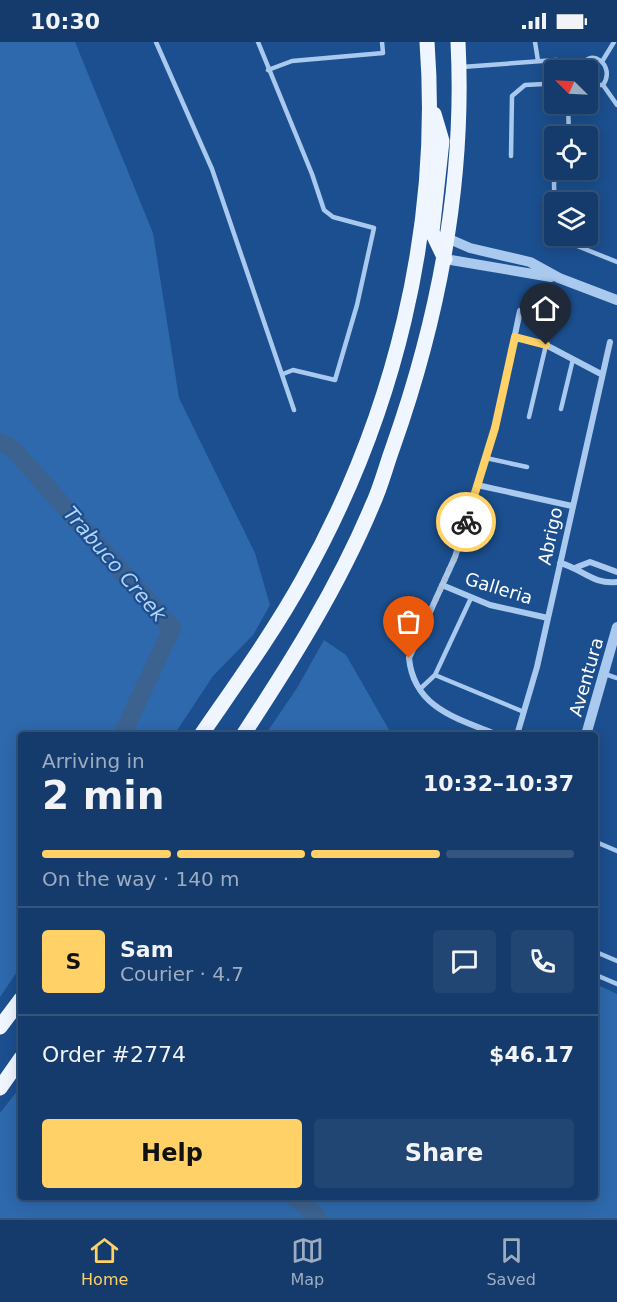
<!DOCTYPE html>
<meta charset="utf-8">
<style>
body{margin:0;font-family:"DejaVu Sans",sans-serif;background:#214673;color:#f1f3f6;height:100vh;display:flex;flex-direction:column;font-size:22px;white-space:nowrap}
*{box-sizing:border-box;margin:0}
p{font-size:20px;color:#9dadc1}
.icon{flex:none;width:33px;height:33px;fill:none;stroke:currentColor;stroke-width:2;stroke-linecap:round;stroke-linejoin:round}
.map{position:relative;flex:1;overflow:hidden}
.side{position:absolute;left:18px;top:690px;width:580px;height:468px;display:flex;flex-direction:column;background:#143b6b;border-radius:6px;box-shadow:0 3px 15px #0003,0 0 0 2px #33557e}
.side>*{flex:none}
.needle{width:39px;rotate:294deg}
.buttons{position:absolute;left:544px;top:18px;display:grid;gap:12px}
.buttons a{display:grid;place-items:center;width:54px;height:54px;border-radius:6px;background:#143b6b;box-shadow:0 3px 15px #0003,0 0 0 2px #33557e;font-size:30px}
.pin{position:absolute;display:grid;place-items:center;width:51px;height:51px;color:#fff;margin:-62px -26px;border-radius:50% 50% 50% 0;rotate:-45deg;box-shadow:0 0 6px #0007}
.pin .icon{rotate:45deg}
.courier{position:absolute;display:grid;place-items:center;width:60px;height:60px;margin:-30px;border:4px solid #ffd166;border-radius:50%;background:#fff;color:#222;box-shadow:0 2px 8px #0007}
.summary em{font-style:normal;font-weight:800}
.summary div{display:flex;flex-direction:column-reverse}
.summary{display:flex;align-items:center;justify-content:space-between;height:102px;padding:0 24px}
h1{font-size:39px;font-weight:800;line-height:45px}
.bar{display:grid;grid-template-columns:repeat(4,1fr);gap:9px 6px;align-content:center;height:72px;padding:0 24px}
.bar i{height:8px;border-radius:4px;background:#33557e}
.bar .on{background:#ffd166}
.bar p{grid-column:span 4}
.line{display:flex;align-items:center;gap:15px;padding:0 24px;border-top:2px solid #33557e}
.line div{flex:1}
.round{display:grid;place-items:center;flex:none;width:63px;height:63px;border-radius:6px;background:#214673}
.primary-button{display:flex;gap:12px;margin-top:auto;padding:12px 24px}
.primary-button a{flex:1;height:69px;border-radius:6px;background:#ffd166;color:#111;font-size:24px;font-weight:800;line-height:69px;text-align:center}
.primary-button a+a{background:#214673;color:#f1f3f6}
.status{display:flex;justify-content:space-between;align-items:center;height:42px;padding:0 30px;background:#143b6b;direction:ltr}
.status svg{height:16px;fill:currentColor}
.menu{display:flex;justify-content:space-around;align-items:center;height:84px;border-top:2px solid #33557e;background:#143b6b;font-size:16px;color:#9dadc1}
.menu a{display:grid;justify-items:center;gap:3px}
.menu .on{color:#ffd166}
.map>svg:first-child{display:block}
</style>
<div class="status"><b>10:30</b><svg viewBox="0 0 49 12"><path d="M0 12V9h3v3zM5 12V6h3v6zM10 12V3h3v9zM15 12V0h3v12zM26 1h20v11H26zM47 4h2v5h-2z"/></svg></div>
<div class="map">
<svg width="617" height="1176" viewBox="0 0 617 1176">
<rect width="100%" height="100%" fill="#1b4f8f"/>
<!-- green -->
<path fill="#2e69ad" d="M0,0H75L153,191L179,356L255,511L270,563L253,593L213,634L174,693H21V924L0,955Z
M324,598L346,613L392,693H265L297,646Z
M596,942L617,952V1176H0V1071L21,1044V1155H596Z"/>
<g fill="none" stroke-linecap="round" stroke-linejoin="round">
<!-- river -->
<path stroke="#3c6290" stroke-width="18" d="M0,400L13,407L172,586L122,693
M295,1155L318,1176"/>
<!-- service -->
<path stroke="#a9c9ee" stroke-width="4.5" d="M156,0L212,127L294,368
M258,0L312,132L324,168L333,175L374,186L357,263L335,338L293,328L283,332
M535,0L538,19
M603,18L614,0
M462,25L556,18L581,24
M268,28L292,19L383,11L382,0
M580,28C588,2 617,23 603,43H588
M603,43L617,63
M568,62L569,94
M511,114L512,54L525,43L544,42
M555,185L554,141L558,128
M560,194L565,199L617,220
M561,367L573,317
M529,375L546,303
M486,416L527,425
M605,632L617,636
M435,633L524,670
M420,647L435,633L471,556
M596,800L617,809
M596,910L617,919
M596,933L617,942"/>
<!-- minor -->
<path stroke="#a9c9ee" stroke-width="6" d="M515,295L546,303L601,332
M477,443L572,464
M560,521C581,526 593,543 617,540
M577,525L590,520L617,530
M442,543L490,563L548,576
M498,693C459,677 414,667 409,616L455,515L495,386L520,269
M517,693L537,625L610,300"/>
<!-- tertiary -->
<path stroke="#a9c9ee" stroke-width="10" d="M447,196L470,206L530,220L559,236L617,258
M445,217L551,235
M586,693L617,585"/>
<!-- primary -->
<path stroke="#f0f6ff" stroke-width="15" d="M434,72L442,99L432,190L445,217
M201,693C236,642 273,591 303,537C394,375 441,186 427,0
M243,693C291,620 338,545 372,464C381,445 386,424 393,405C439,275 465,137 458,0
M0,985L21,957
M0,1046L21,1016"/>
</g>
<g fill="none" stroke-linecap="round" stroke-linejoin="round">
<!-- done -->
<path stroke="#afc1d8" stroke-width="6" stroke-dasharray="0 10.8" d="M409,616L455,515L466,480"/>
<!-- route -->
<path stroke="#ffd166" stroke-width="8" d="M466,480L495,386L515,295L546,303"/>
</g>
<g text-anchor="middle" dominant-baseline="central" stroke-width="4.5" stroke-linejoin="round" paint-order="stroke">
<!-- street labels -->
<g font-size="18" fill="#fff" stroke="#1b4f8f">
<text transform="translate(550 494) rotate(-78)">Abrigo</text>
<text transform="translate(499 546) rotate(17)">Galleria</text>
<text transform="translate(586 635) rotate(-74)">Aventura</text>
</g>
<!-- water labels -->
<g font-size="20" font-style="italic" fill="#b5d3f5" stroke="#1b4f8f">
<text transform="translate(115 522) rotate(49)">Trabuco Creek</text>
</g>
</g>
</svg>
<div class="buttons">
<a><svg class="needle" viewBox="-14 -14 28 28"><path d="M0-13l5 13h-10z" fill="#e53935"/><path d="M0 13l5-13h-10z" fill="#9dadc1"/></svg></a>
<a><svg class="icon" aria-label="locate" viewBox="0 0 24 24"><circle cx="12" cy="12" r="6"/><path d="M12 2v4M12 18v4M2 12h4M18 12h4"/></svg></a>
<a><svg class="icon" aria-label="layers" viewBox="0 0 24 24"><path d="M12 4l9 5-9 5-9-5zM3 14l9 5 9-5"/></svg></a>
</div>
<div class="pin" style="left:409px;top:616px;background:#ea580c"><svg class="icon" aria-label="bag" viewBox="0 0 24 24"><path d="M5 8h14l-1 12H6zM9 8a3 3 0 0 1 6 0"/></svg></div>
<div class="pin" style="left:546px;top:303px;background:#1f2937"><svg class="icon" aria-label="home" viewBox="0 0 24 24"><path d="M3 11l9-7 9 7M6 9v11h12V9"/></svg></div>
<div class="courier" style="left:466px;top:480px"><svg class="icon" aria-label="bike" viewBox="0 0 24 24"><circle cx="6" cy="16" r="4"/><circle cx="18" cy="16" r="4"/><path d="M6 16l4-8h5l3 8M10 8l3 8H6M13 5h3"/></svg></div>
<section class="side">
<div class="summary"><div><h1>2 min</h1><p>Arriving in</p></div><em>10:32–10:37</em></div>
<div class="bar"><i class="on"></i><i class="on"></i><i class="on"></i><i></i><p>On the way · 140 m</p></div>
<div class="line" style="height:108px"><b class="round" style="background:#ffd166;color:#111">S</b><div><b>Sam</b><p>Courier · 4.7</p></div><a class="round"><svg class="icon" aria-label="chat" viewBox="0 0 24 24"><path d="M4 5h16v11H9l-5 4z"/></svg></a><a class="round"><svg class="icon" aria-label="phone" viewBox="0 0 24 24"><path d="M5 4h4l2 5-3 2q2 4 5 5l2-3 5 2v4C11 20 4 13 5 4z"/></svg></a></div>
<div class="line" style="height:78px"><div>Order #2774</div><b>$46.17</b></div>
<div class="primary-button"><a>Help</a><a>Share</a></div>
</section>
</div>
<nav class="menu">
<a class="on"><svg class="icon" aria-label="home" viewBox="0 0 24 24"><path d="M3 11l9-7 9 7M6 9v11h12V9"/></svg>Home</a>
<a><svg class="icon" aria-label="map" viewBox="0 0 24 24"><path d="M3 6l6-2 6 2 6-2v14l-6 2-6-2-6 2zM9 4v14M15 6v14"/></svg>Map</a>
<a><svg class="icon" aria-label="saved" viewBox="0 0 24 24"><path d="M7 4h10v16l-5-4-5 4z"/></svg>Saved</a>
</nav>
